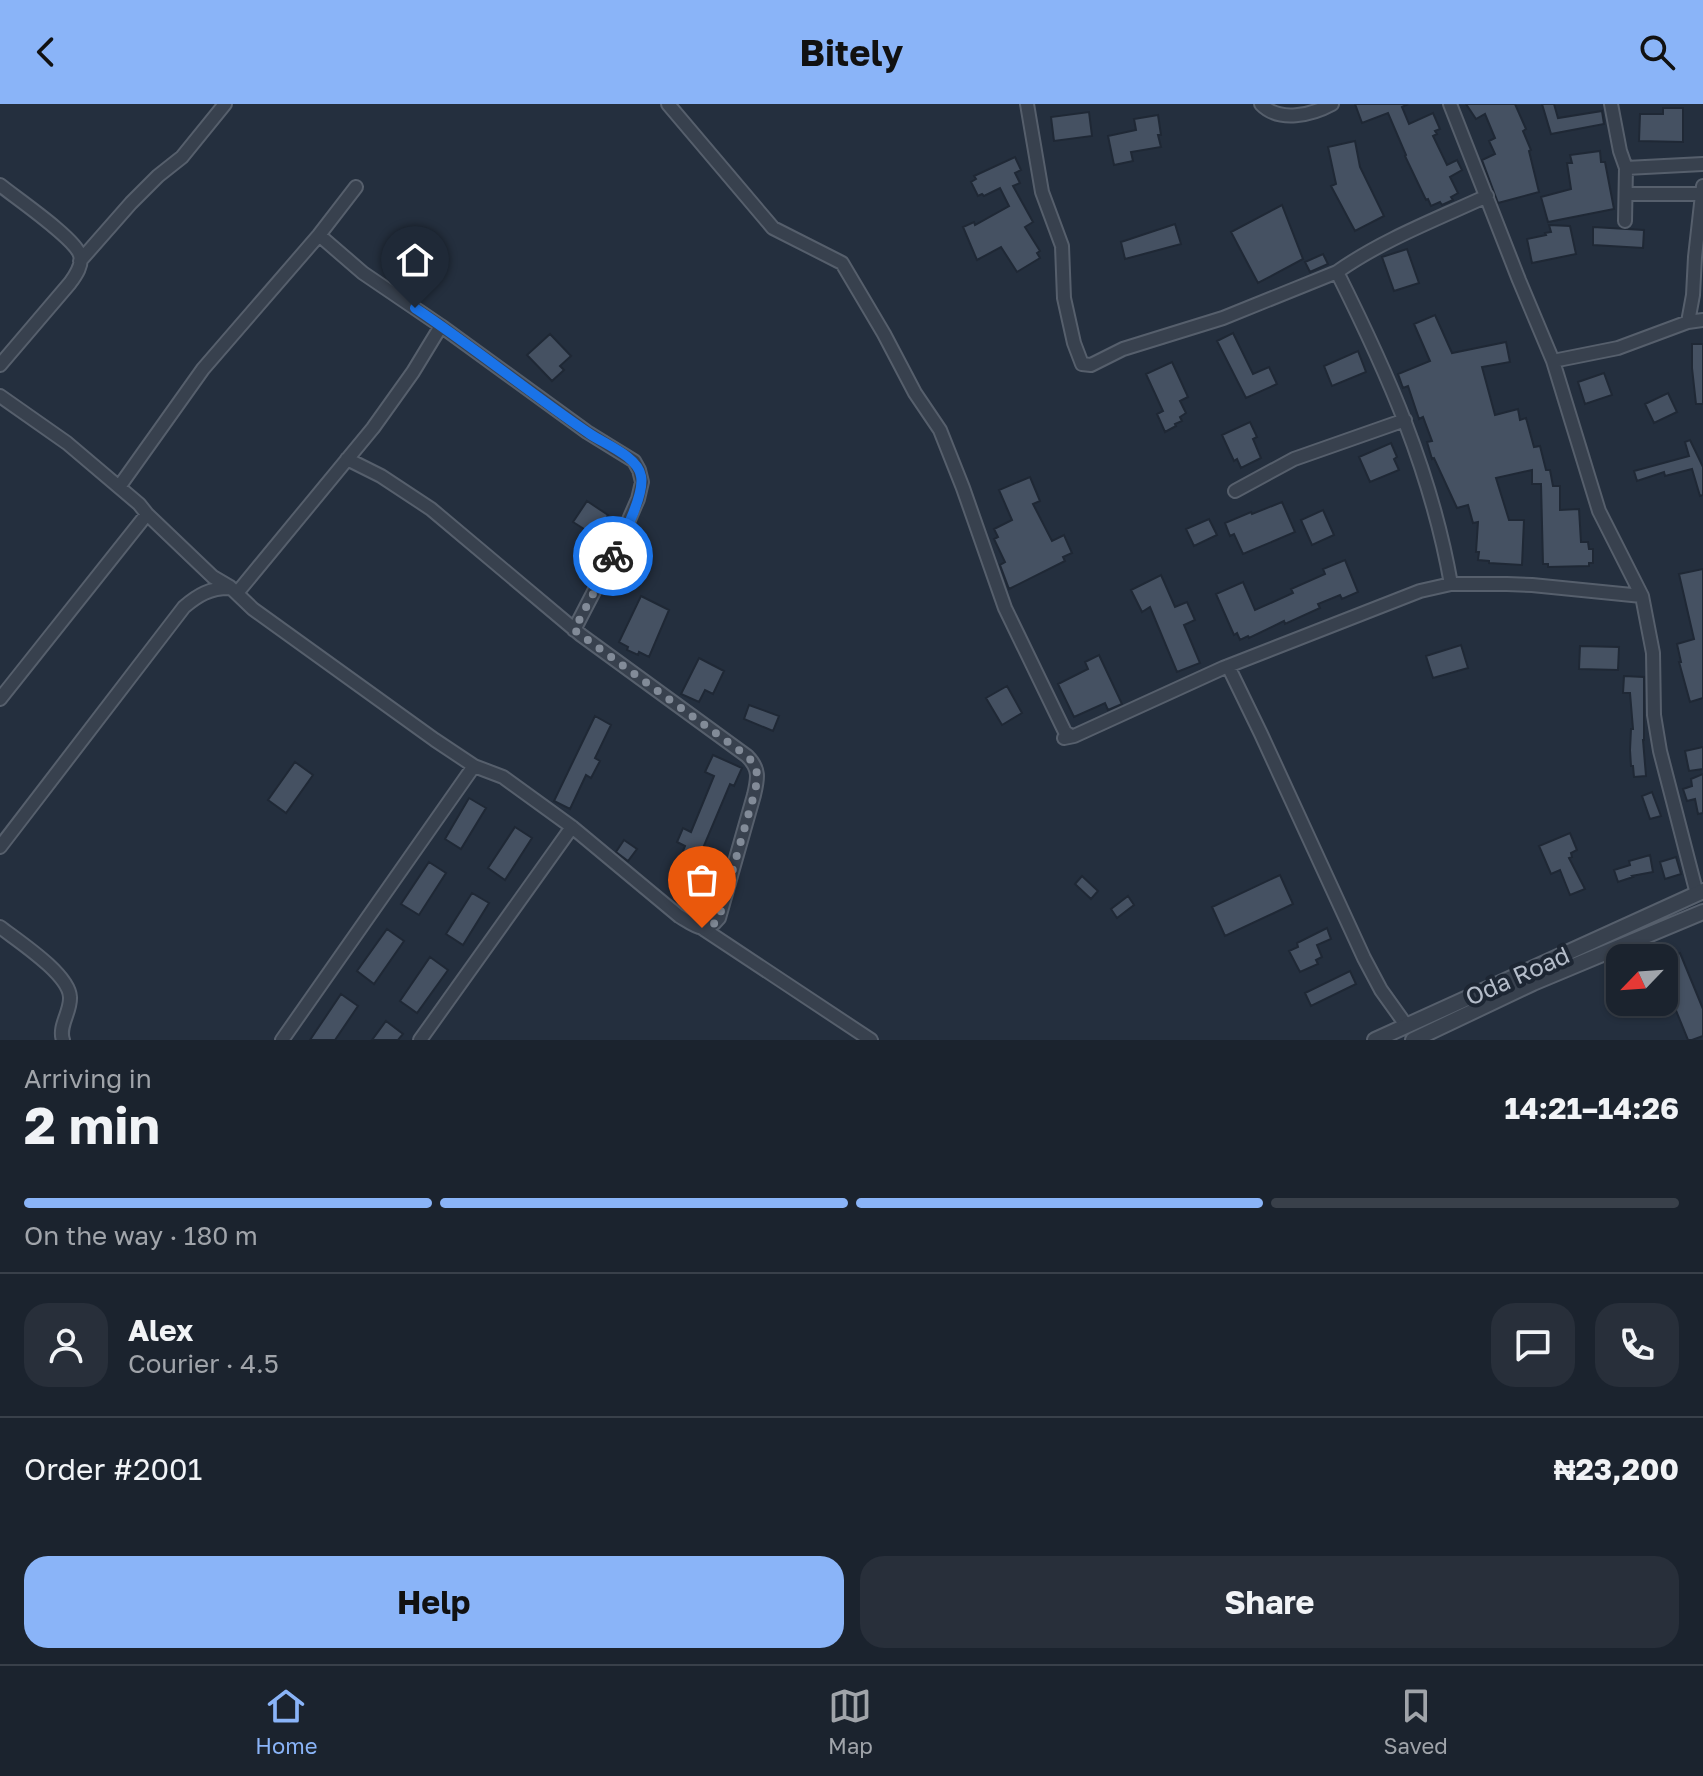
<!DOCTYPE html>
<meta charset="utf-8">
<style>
body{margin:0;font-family:"Golos Text",sans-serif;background:#282f3a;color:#f1f3f6;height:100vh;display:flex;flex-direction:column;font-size:30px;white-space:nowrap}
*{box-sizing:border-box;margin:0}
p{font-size:26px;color:#a0a4aa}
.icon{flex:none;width:44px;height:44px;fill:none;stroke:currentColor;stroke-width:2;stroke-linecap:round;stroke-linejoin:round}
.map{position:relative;height:936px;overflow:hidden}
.details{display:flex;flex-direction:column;background:#1b232e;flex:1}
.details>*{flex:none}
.needle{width:52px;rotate:245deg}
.tools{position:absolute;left:1606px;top:840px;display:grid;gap:16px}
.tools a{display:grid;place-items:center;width:72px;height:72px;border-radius:16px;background:#1b232e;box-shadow:0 2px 6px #0004,0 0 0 2px #39404a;font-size:40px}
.pin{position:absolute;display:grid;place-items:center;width:68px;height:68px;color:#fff;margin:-82px -34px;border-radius:50% 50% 50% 0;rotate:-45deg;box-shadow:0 0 8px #0007}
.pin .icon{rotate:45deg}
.courier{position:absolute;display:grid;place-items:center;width:80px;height:80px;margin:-40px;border:6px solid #1a73e8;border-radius:50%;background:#fff;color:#222;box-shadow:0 2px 10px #0007}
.headline em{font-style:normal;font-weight:700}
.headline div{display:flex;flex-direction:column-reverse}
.headline{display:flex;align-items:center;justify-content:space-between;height:136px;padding:0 24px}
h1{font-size:52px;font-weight:700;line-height:60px}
.bar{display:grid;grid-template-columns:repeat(4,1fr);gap:12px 8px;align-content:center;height:96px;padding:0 24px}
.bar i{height:10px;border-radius:6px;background:#39404a}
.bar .on{background:#8ab4f8}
.bar p{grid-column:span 4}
.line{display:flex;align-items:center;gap:20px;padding:0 24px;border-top:2px solid #39404a}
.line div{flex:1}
.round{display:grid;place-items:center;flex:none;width:84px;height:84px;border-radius:24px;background:#282f3a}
.button{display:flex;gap:16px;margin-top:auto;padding:16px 24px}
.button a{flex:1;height:92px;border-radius:24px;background:#8ab4f8;color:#111;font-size:32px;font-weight:700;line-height:92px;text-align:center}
.button a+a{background:#282f3a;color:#f1f3f6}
header{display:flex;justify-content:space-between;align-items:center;height:104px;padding:0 24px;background:#8ab4f8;color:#111;font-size:36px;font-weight:700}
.menu{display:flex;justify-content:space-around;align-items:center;height:112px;border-top:2px solid #39404a;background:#1b232e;font-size:22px;color:#a0a4aa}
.menu a{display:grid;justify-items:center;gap:4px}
.menu .on{color:#8ab4f8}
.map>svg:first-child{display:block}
</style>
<header><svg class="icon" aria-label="back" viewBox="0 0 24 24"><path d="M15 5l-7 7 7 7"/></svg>Bitely<svg class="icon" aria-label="search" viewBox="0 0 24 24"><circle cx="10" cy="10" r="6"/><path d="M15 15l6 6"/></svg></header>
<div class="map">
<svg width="1703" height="936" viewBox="0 0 1703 936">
<rect width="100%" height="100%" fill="#242f3e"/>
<!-- building -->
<path fill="#455162" stroke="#1f2835" stroke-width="2" d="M1355,0H1408L1402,3L1409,20L1433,9L1440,25L1435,27L1437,30L1433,32L1447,61L1457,56L1462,66L1450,73L1458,89L1451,93L1453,96L1442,101L1440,98L1431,102L1428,95L1426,96L1405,52L1406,51L1388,9L1362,19Z
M1466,0H1515L1526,25L1523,27L1531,46L1529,47L1539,88L1498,99L1482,56L1495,50L1489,37L1495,34L1485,10L1476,15Z
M1542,0H1554L1558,14L1602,7L1604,20L1551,30Z
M1663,4H1683V38L1639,37L1640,10H1663Z
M1089,8L1092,32L1054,37L1051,13Z
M1158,11L1161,31H1158L1161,43L1131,48L1133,57L1114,61L1108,32L1136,26L1134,15Z
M1355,37L1360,63L1384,112L1355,127L1331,82L1336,80L1328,43Z
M1600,47L1601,58H1605L1614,105L1548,118L1541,93L1571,85L1567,59H1572L1570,51Z
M1015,53L1021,66L1015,69L1020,79L1013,82L1033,118L1025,123L1040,147L1037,149L1040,154L1017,168L1001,143L977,156L963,123L974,118L975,121L1009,102L1000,84L984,92L982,90L978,92L971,78L976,75L974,72Z
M1282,101L1303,155L1258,179L1231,128Z
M1175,120L1181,140L1125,155L1121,138Z
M1549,121L1570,122L1576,150L1532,159L1527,135L1546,131L1545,129L1551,128Z
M1593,123L1644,126L1643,144L1593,141Z
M1407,145L1419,179L1394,187L1382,153Z
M1323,150L1328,160L1310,168L1305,158Z
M1435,211L1452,249L1506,238L1510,258L1482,263L1495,311L1518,305L1520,316L1526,314L1534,343L1540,342L1546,366H1550L1553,382H1560V406L1579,405L1581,438H1588L1589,445H1593V459H1589V462L1548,463V460H1543L1541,380H1532V366L1496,374L1509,416H1524L1522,461L1489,459V457L1478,456L1479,448H1476L1478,418L1473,419L1468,401L1457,404L1434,354L1432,355L1427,338L1432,337L1423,313L1419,315L1408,282L1403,284L1398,270L1430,257L1414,220Z
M1233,229L1253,270L1269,263L1277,280L1246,294L1217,237Z
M550,230L571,252L560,262L564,266L552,277L527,251Z
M1692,240H1703V300H1696L1692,264Z
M1358,247L1366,268L1332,282L1324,262Z
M1172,258L1188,293L1180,297L1186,309L1180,313L1182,317L1175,320L1176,322L1165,328L1157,310L1163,307L1146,270Z
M1604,269L1612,291L1585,300L1578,278Z
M1668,289L1677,308L1654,319L1645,300Z
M1250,318L1257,333L1253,335L1261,354L1241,364L1237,355L1234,357L1222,331Z
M1690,336L1703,363V391L1700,392L1692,365L1665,372L1664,368L1637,377L1634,367L1689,352L1685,338Z
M1391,339L1397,353L1394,355L1399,366L1370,378L1359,353Z
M1030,373L1040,397L1033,400L1052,437L1064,431L1072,449L1063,453L1065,457L1009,485L1000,461L1005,458L994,435L998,433L994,425L1012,416L999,386Z
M587,397L608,411L598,426L596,425L592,430L573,418Z
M1282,398L1295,428L1243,450L1234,430L1230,432L1225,419L1251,408L1252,410Z
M1323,406L1334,431L1312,441L1301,416Z
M1209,415L1217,431L1194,442L1186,425Z
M1345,456L1358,488L1342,495L1340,491L1318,500L1320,504L1285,520L1284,517L1249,534L1248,532L1240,536L1237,529L1234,531L1216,490L1243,478L1255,506L1293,489L1291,485L1325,470L1323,465Z
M1703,465V594L1690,598L1679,558H1681L1677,540L1694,535L1679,470Z
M1161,471L1175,503L1187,498L1195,516L1184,521L1200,559L1177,568L1150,503L1142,508L1131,486Z
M641,492L669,506L649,553L639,548L638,551L627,546L628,543L619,538Z
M1461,541L1468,564L1433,574L1426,552Z
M1580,542L1619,543L1618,566L1579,565Z
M1099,551L1122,600L1108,606L1105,599L1074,613L1058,580L1088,565L1085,558Z
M699,554L724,567L713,590L705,586L699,598L681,590Z
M1624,572L1644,573V636H1643L1646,672L1634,673L1633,662H1631L1630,646L1631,625H1633L1630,589H1623Z
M1007,582L1022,609L1002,621L986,594Z
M749,601L779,612L773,627L744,615Z
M595,612L611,621L595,654L600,657L591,674L586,671L570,705L554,697Z
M1703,643V665L1689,667L1685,647Z
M713,651L742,664L734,682L730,680L687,782L671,776L685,742L677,738L683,724L691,728L714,672L705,668Z
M295,658L313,671L286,709L268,696Z
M1703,670V709L1698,710L1695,695L1687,697L1683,685L1692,682L1691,675Z
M1652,688L1661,712L1650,715L1642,692Z
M469,694L486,704L461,745L445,735Z
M515,723L532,734L505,776L488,764Z
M1570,729L1577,746L1571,749L1572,753L1569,754L1585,785L1570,791L1560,766L1551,770L1539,742Z
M624,736L637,745L628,757L616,748Z
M1650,751L1653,768L1632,772L1633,773L1618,778L1614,766L1630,761L1629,757Z
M1676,753L1681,770L1665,775L1660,758Z
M429,758L446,769L419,811L401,800Z
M1280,771L1293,800L1225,832L1212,803Z
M1082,772L1098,787L1091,795L1075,780Z
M472,789L489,799L463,841L446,830Z
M1128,792L1134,801L1117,814L1111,805Z
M1327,824L1331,835L1317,841L1322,853L1316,856L1318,860L1300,868L1289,847L1298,843L1297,839Z
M387,825L404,837L374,880L357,867Z
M1680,849L1703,905V932L1692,936H1688L1664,877V855Z
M430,853L448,866L417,909L400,897Z
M1350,867L1356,880L1311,902L1305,889Z
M341,890L358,902L335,936H310Z
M386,917L403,930L398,936H372Z"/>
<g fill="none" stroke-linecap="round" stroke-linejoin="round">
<!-- minor casing -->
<g stroke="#565f6c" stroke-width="16">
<path id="minor" d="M668,0L773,124L842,159L884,230L915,289L940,326L963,384L1005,504L1065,628L1071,632L1064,634L1074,632L1223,564L1420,487L1451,480H1507L1532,481L1642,492
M1027,0L1042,88L1062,142L1064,194L1074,239L1082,260L1091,261L1123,245L1223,214L1337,168C1382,136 1437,115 1487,92
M1261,0C1279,19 1312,11 1332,0
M1450,0L1519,176L1553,257L1599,407L1642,492L1653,549L1654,611L1660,647L1697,790
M1611,0L1620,47L1626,64L1625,117
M1626,64L1703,60
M0,81C16,94 75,134 80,151C83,161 76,171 70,179L0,261
M1626,90H1702
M319,131L363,169L441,222L587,328L634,357L639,366L642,378L638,395L618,441L574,526
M80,157L131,99L158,72L182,53L225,0
M1337,168C1388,270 1431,367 1451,480
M1688,218L1693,191L1695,153L1703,82
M1553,257L1618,244L1688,218L1703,216
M0,292L67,339L139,400L147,410L213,473L230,483L253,505L435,636L474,662L503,673L572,723L679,812C694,821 705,832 719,814L754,691C758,674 760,665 747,652L581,531L431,405L381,372L347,355
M119,383L203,265L319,131L356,83
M1235,387L1294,355L1405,316
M237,489L373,324L413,268L441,222
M1228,562L1261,630L1364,854L1381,886L1406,921
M0,595L147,410
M0,743L184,503C198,491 210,484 229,484
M0,823C18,837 69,870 70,893C71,908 58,922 63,936
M702,824L871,936
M282,936L474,662
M420,936L572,723"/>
</g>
<!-- tertiary casing -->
<g stroke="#565f6c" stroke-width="18">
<path id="tertiary" d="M1375,936L1703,787
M1413,936L1533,879L1703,808"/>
</g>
<!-- minor -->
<use href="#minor" stroke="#38414e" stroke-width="12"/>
<!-- tertiary -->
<use href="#tertiary" stroke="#38414e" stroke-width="14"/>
</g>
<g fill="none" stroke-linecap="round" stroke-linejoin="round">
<!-- done -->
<path stroke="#828b98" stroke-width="8" stroke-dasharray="0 14.4" d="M613,452L574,526L747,652C760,665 758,674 754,691L719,814L712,822L702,824"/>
<!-- route -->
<path stroke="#1a73e8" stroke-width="10" d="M415,204C475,244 531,290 590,330C605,340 638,353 641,372C645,391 622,434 613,452"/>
</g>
<g text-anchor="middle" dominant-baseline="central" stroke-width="8" stroke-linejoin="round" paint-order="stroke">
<!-- street labels -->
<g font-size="24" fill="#b4bcc9" stroke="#1d2633">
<text transform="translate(1517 871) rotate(-24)">Oda Road</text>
</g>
</g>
</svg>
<div class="tools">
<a><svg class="needle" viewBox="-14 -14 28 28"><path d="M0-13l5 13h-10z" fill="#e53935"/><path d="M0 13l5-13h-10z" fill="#a0a4aa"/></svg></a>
</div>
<div class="pin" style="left:702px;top:824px;background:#ea580c"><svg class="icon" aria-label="bag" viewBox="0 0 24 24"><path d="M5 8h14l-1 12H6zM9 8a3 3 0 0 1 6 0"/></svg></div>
<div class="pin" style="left:415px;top:204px;background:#1f2937"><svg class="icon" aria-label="home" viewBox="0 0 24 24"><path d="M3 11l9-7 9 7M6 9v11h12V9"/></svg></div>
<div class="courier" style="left:613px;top:452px"><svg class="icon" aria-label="bike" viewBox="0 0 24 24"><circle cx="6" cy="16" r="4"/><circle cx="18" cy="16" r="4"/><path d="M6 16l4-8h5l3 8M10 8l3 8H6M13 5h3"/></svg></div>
</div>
<section class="details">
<div class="headline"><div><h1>2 min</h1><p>Arriving in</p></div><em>14:21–14:26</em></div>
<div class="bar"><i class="on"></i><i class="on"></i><i class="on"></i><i></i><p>On the way · 180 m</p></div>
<div class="line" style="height:144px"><a class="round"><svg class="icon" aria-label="person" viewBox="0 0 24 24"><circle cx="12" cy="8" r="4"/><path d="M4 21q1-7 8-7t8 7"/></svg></a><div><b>Alex</b><p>Courier · 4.5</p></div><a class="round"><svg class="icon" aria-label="chat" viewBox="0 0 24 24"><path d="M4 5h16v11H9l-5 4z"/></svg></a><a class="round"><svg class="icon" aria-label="phone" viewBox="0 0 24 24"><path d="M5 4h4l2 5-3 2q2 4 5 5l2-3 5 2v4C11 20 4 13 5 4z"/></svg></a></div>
<div class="line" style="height:104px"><div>Order #2001</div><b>₦23,200</b></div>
<div class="button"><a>Help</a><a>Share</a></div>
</section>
<nav class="menu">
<a class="on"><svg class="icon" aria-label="home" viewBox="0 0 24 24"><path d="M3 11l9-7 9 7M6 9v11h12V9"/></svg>Home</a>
<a><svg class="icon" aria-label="map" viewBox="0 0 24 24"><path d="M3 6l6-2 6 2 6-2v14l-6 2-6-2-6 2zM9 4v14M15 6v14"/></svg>Map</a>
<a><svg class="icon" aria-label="saved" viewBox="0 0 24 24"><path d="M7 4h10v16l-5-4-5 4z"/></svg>Saved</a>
</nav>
